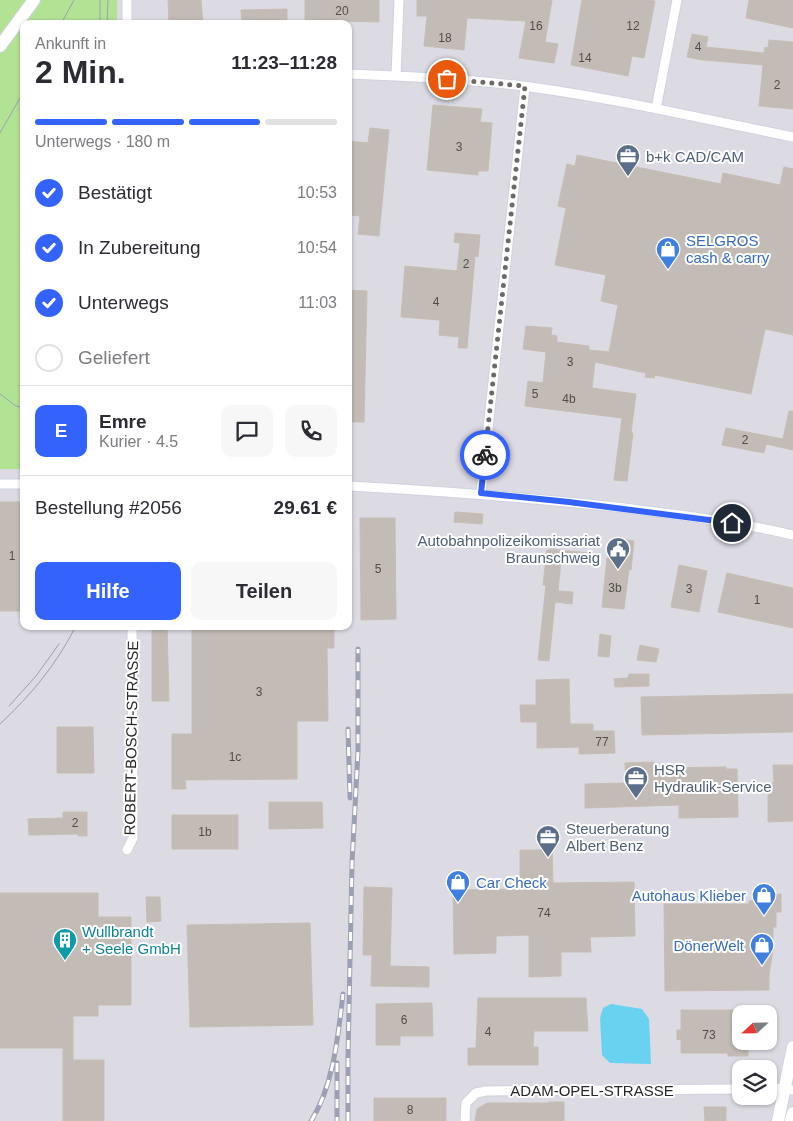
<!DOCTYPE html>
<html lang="de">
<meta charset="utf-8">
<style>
body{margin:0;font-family:Helvetica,sans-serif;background:#f7f7f7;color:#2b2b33;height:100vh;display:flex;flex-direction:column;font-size:19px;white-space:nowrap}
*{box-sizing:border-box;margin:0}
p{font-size:16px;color:#7c7c81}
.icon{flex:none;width:28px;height:28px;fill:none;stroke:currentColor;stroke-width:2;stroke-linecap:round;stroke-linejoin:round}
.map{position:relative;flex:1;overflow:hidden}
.panel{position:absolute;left:20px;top:20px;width:332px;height:610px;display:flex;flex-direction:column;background:#fff;border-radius:10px;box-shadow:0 1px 4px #0004}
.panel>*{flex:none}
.needle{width:32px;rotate:248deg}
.tools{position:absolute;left:732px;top:1005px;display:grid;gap:10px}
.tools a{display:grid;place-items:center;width:45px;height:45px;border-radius:10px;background:#fff;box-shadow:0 1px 4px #0004;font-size:25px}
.pin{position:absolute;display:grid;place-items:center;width:42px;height:42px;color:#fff;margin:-21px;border:2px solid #fff;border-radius:50%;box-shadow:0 1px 5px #0007}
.courier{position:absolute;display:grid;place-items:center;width:50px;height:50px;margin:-25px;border:4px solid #3362fd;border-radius:50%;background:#fff;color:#222;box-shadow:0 1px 6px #0007}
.head em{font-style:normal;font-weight:700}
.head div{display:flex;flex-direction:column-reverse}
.head{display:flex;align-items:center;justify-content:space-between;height:85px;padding:0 15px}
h1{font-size:32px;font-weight:700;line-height:38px}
.bar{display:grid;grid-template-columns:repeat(4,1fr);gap:8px 5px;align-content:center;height:60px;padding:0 15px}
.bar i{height:6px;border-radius:4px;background:#e1e1e2}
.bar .current{background:#3362fd}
.bar p{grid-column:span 4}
.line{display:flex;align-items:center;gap:12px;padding:0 15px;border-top:1px solid #e1e1e2}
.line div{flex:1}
.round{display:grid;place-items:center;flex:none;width:52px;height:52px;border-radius:10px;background:#f7f7f7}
ol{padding:0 15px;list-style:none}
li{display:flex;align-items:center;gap:15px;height:55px}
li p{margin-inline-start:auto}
li .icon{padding:5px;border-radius:50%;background:#3362fd;color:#fff;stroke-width:4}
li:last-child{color:#7c7c81}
li i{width:28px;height:28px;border:2px solid #e1e1e2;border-radius:50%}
.action{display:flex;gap:10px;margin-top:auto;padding:10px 15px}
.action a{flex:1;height:58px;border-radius:10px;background:#3362fd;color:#fff;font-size:20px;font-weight:700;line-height:58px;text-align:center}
.action a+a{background:#f7f7f7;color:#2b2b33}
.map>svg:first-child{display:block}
</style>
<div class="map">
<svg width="793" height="1121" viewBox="0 0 793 1121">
<rect width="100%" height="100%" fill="#ebe2d9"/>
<!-- industrial -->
<path fill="#dcdae3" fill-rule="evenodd" d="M117,0H793V1121H0V469H24V626H349V24H117ZM741,1014H769V1041H741ZM741,1069H769V1096H741Z"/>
<!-- green -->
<path fill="#b2e393" d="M0,0H117V24H24V469H0Z"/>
<!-- water -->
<path fill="#68d2f0" d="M611,1004L642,1009L649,1019L651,1064L610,1063L602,1055L600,1018L603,1008Z"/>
<!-- building -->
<path fill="#c3bcb6" stroke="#c6beb3" d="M168,0H201L203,24H169Z
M305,0H379V22L340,21V24H305Z
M417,0H552L545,42L558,44L554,63L519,58L526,21L467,18L464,50L424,46L427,16H417Z
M582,0H648L655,1L644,58L632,56L628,76L571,65Z
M749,0H793V28L746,18Z
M287,9V24H242L241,10Z
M692,34L708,37L706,47L764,53L765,47L768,48L769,40L793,42V109L759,106L763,65L703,60L687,57Z
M433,105L482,109L480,122L492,123L488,171H478V175L427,170Z
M370,128L389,130L379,236L358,234L360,216L349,215V141L368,143Z
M577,155L721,184L723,173L780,185L784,167L793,169V335L765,329L751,394L655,375L654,378L645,377L646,373L595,362L592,388L636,394L631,433H633L627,481L614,480L622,418L525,406L528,381L543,383L546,352L523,349L526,326L552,328L551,335L557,336V342L589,346V350L609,352L618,305L601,301L606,275L555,265L566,208L558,206L567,164L575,166Z
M455,233L480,235L478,257L475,256L467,348H458L459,337L439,335L440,320L401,317L405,266L457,271L460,243L454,242Z
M349,290L367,291L364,422H349Z
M789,411H793V450L766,444L764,453L722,445L726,428L783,439Z
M0,502H24V611H0Z
M455,512L483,514L482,524L454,522Z
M360,518H395L396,619L361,620Z
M613,538L634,541L631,570L629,569L624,609L602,607L607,558H611Z
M550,549L589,553L588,564L561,561L558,591L573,592L572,604L555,602L549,661L538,660L546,585H543L547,550H550Z
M679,565L707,571L699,612L671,607Z
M727,573L793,588V628L718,612Z
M152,626H167L169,701H152Z
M192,626H334V648H327L328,721H297V779L185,780L186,789H172V734H192Z
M600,634L611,636L609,657L598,656Z
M640,645L659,649L656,662L637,660Z
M629,674H649V686L615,687L614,679L628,678Z
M569,679L570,724H593V731H614L615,753L579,754V747L537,748V722H521L520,705H536V680Z
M793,694V732L642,735L641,697Z
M57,727H93L94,773H57Z
M654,762V768L726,767V769H737L738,817L679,818V805L585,808V784L626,783L625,763Z
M773,765H793V821L768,822V788L774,781Z
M269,802H322L323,828L269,829Z
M63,812H87V836H78V834L29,835L28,819L63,818Z
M172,815H238V849H172Z
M520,850H552L553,883L634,882L635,936L590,937L591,952H561V976L529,977V935L496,936V953L454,954L453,890L520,889Z
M364,887L392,888L390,966L429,967V987L371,986L372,955H363Z
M0,893H98V917H131V1005H98V1016H73V1060H104V1121H63V1048H0Z
M781,894V912H776V927H773V950L769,974V990L665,991L664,904H749V901L764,900V895Z
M146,897H160L161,921L147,922Z
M310,923L313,1025L190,1027L187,925Z
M478,998H586L588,1031H534L533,1047H538V1065H468V1048H476Z
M428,1003H432L433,1036H400V1045H376V1004Z
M681,1010H741V1041H748V1056H728V1053H681V1039L677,1040V1030H681Z
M374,1098H446V1121H374Z
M549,1102H564V1121H475L477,1109L487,1103H548Z
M704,1107H726V1121H705Z"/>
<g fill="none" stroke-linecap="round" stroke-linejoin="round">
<!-- minor casing -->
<g stroke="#ced3e1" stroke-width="11">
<path id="minor" d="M127,0V24
M349,74C407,76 465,79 523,86C614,98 704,119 793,137
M396,76L399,0
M656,109L677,0
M0,484H24
M349,486C441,491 533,498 625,508C681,515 738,522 793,535
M481,493L525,87
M127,850L133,838L132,626
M769,1089L784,1088L793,1090
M465,1121L466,1103L476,1093L486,1091L741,1089"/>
</g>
<!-- secondary casing -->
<g stroke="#ced3e1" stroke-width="14">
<path id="secondary" d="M0,46L34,0
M778,1121L793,1047
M791,1121L793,1113"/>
</g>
<!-- minor -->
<use href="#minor" stroke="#fff" stroke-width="9"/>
<!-- secondary -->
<use href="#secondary" stroke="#fff" stroke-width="12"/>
<!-- tram -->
<path stroke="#9ca0b3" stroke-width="1" d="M61,24L74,0
M100,24V0
M107,24L108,0
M0,133L24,91
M0,394L16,406L24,408
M9,706L36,676L59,644
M0,724C32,694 56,665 76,626"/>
<!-- rail casing -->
<g stroke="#9ca0b3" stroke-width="5">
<path id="rail" d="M348,729L350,798
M337,1063V1121
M311,1121C334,1085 338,1035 343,994
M348,1121V1057L352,863L358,751V649"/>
</g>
<!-- rail -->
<use href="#rail" stroke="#fff" stroke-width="3" stroke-dasharray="9" stroke-linecap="butt"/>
</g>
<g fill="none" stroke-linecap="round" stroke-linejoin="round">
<!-- done -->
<path stroke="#6c6966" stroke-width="5" stroke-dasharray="0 9" d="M447,79L525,86L485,455"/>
<!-- route -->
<path stroke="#3362fd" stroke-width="6" d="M485,455L481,493L569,502L732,523"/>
</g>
<!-- icons -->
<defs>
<g id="office-pin" transform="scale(1.25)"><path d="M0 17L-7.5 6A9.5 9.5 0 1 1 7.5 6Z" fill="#5c6f8a" stroke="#fff"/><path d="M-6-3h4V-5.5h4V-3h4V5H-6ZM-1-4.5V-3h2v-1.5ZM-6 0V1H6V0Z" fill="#fff"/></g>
<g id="shop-pin" transform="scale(1.25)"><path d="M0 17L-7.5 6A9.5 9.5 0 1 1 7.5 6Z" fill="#3f7fe0" stroke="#fff"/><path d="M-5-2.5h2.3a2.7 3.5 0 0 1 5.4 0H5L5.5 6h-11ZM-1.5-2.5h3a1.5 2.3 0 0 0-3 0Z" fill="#fff"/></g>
<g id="civic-pin" transform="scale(1.25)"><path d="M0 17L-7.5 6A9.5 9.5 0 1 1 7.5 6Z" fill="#5c6f8a" stroke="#fff"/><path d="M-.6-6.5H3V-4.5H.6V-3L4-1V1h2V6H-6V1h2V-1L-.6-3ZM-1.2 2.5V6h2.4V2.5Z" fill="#fff"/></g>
<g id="building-pin" transform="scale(1.25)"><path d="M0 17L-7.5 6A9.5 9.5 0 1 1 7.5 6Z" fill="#0f9aa8" stroke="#fff"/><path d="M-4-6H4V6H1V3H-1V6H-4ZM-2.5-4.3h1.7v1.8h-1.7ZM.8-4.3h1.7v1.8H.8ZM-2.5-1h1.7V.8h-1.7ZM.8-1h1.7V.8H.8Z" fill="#fff"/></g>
</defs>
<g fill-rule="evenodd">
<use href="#office-pin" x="628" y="156"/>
<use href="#shop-pin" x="668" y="249"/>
<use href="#civic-pin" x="618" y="549"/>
<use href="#office-pin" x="636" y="778"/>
<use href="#office-pin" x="548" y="837"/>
<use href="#shop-pin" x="458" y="882"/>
<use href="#shop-pin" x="764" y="895"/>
<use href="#building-pin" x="65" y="940"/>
<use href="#shop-pin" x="762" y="945"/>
</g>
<g text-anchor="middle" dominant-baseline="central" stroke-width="4" stroke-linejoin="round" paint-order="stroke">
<!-- number labels -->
<g font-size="12" fill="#4f4d4c">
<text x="342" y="11">20</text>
<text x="536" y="26">16</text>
<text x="633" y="26">12</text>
<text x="445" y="38">18</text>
<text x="698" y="47">4</text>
<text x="585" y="58">14</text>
<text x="777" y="85">2</text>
<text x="459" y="147">3</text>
<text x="466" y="264">2</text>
<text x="436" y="302">4</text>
<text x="570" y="362">3</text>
<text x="535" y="394">5</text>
<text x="569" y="399">4b</text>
<text x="745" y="440">2</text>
<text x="12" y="556">1</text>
<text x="378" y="569">5</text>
<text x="615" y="588">3b</text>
<text x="689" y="589">3</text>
<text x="757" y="600">1</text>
<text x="259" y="692">3</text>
<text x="602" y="742">77</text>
<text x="235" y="757">1c</text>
<text x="75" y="823">2</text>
<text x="205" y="832">1b</text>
<text x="544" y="913">74</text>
<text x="404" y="1020">6</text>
<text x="488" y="1032">4</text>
<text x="709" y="1035">73</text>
<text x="410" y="1110">8</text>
</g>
<!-- service labels -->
<g font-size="15" fill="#4e5e75" stroke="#fff" text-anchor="start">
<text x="646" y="156">b+k CAD/CAM</text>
<text x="600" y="540" text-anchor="end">Autobahnpolizeikomissariat<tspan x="600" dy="17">Braunschweig</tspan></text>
<text x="654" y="769">HSR<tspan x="654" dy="17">Hydraulik-Service</tspan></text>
<text x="566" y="828">Steuerberatung<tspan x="566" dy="17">Albert Benz</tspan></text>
</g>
<!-- shop labels -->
<g font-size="15" fill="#366cbe" stroke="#fff" text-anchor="start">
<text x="686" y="240">SELGROS<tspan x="686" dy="17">cash &amp; carry</tspan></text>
<text x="476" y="882">Car Check</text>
<text x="746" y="895" text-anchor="end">Autohaus Klieber</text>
<text x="744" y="945" text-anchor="end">DönerWelt</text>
</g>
<!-- street labels -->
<g font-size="15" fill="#282828" stroke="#fff">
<text transform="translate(131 738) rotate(-89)">ROBERT-BOSCH-STRASSE</text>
<text x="592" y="1090">ADAM-OPEL-STRASSE</text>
</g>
<!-- culture labels -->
<g font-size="15" fill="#0d838f" stroke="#fff" text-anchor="start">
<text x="82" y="931">Wullbrandt<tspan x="82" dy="17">+ Seele GmbH</tspan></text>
</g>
</g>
</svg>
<div class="tools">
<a><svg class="needle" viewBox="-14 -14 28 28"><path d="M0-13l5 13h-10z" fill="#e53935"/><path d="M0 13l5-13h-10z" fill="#7c7c81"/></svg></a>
<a><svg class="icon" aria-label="layers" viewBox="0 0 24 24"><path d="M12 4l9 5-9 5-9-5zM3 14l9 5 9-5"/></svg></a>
</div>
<div class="pin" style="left:447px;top:79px;background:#ea580c"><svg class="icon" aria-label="bag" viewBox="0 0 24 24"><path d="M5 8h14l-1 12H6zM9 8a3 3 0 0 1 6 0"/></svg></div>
<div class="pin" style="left:732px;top:523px;background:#1f2937"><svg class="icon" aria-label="home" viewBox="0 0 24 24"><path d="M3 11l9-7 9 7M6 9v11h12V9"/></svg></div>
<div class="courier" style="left:485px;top:455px"><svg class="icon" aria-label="bike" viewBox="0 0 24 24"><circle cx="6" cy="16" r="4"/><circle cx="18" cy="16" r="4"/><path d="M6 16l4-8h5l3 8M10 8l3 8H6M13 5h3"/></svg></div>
<section class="panel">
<div class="head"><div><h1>2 Min.</h1><p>Ankunft in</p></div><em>11:23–11:28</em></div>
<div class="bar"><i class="current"></i><i class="current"></i><i class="current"></i><i></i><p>Unterwegs · 180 m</p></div>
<ol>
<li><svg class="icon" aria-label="check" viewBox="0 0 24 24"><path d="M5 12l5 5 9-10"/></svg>Bestätigt<p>10:53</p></li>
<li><svg class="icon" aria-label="check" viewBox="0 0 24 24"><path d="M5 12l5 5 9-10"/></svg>In Zubereitung<p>10:54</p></li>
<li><svg class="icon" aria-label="check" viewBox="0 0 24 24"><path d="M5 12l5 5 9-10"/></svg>Unterwegs<p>11:03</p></li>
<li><i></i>Geliefert</li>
</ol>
<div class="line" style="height:90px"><b class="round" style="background:#3362fd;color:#fff">E</b><div><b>Emre</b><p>Kurier · 4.5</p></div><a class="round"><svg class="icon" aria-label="chat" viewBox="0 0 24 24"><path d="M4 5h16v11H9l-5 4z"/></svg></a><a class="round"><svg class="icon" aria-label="phone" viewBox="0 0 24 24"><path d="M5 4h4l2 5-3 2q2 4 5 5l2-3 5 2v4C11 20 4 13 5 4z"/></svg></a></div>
<div class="line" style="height:65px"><div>Bestellung #2056</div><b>29.61 €</b></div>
<div class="action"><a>Hilfe</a><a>Teilen</a></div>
</section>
</div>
